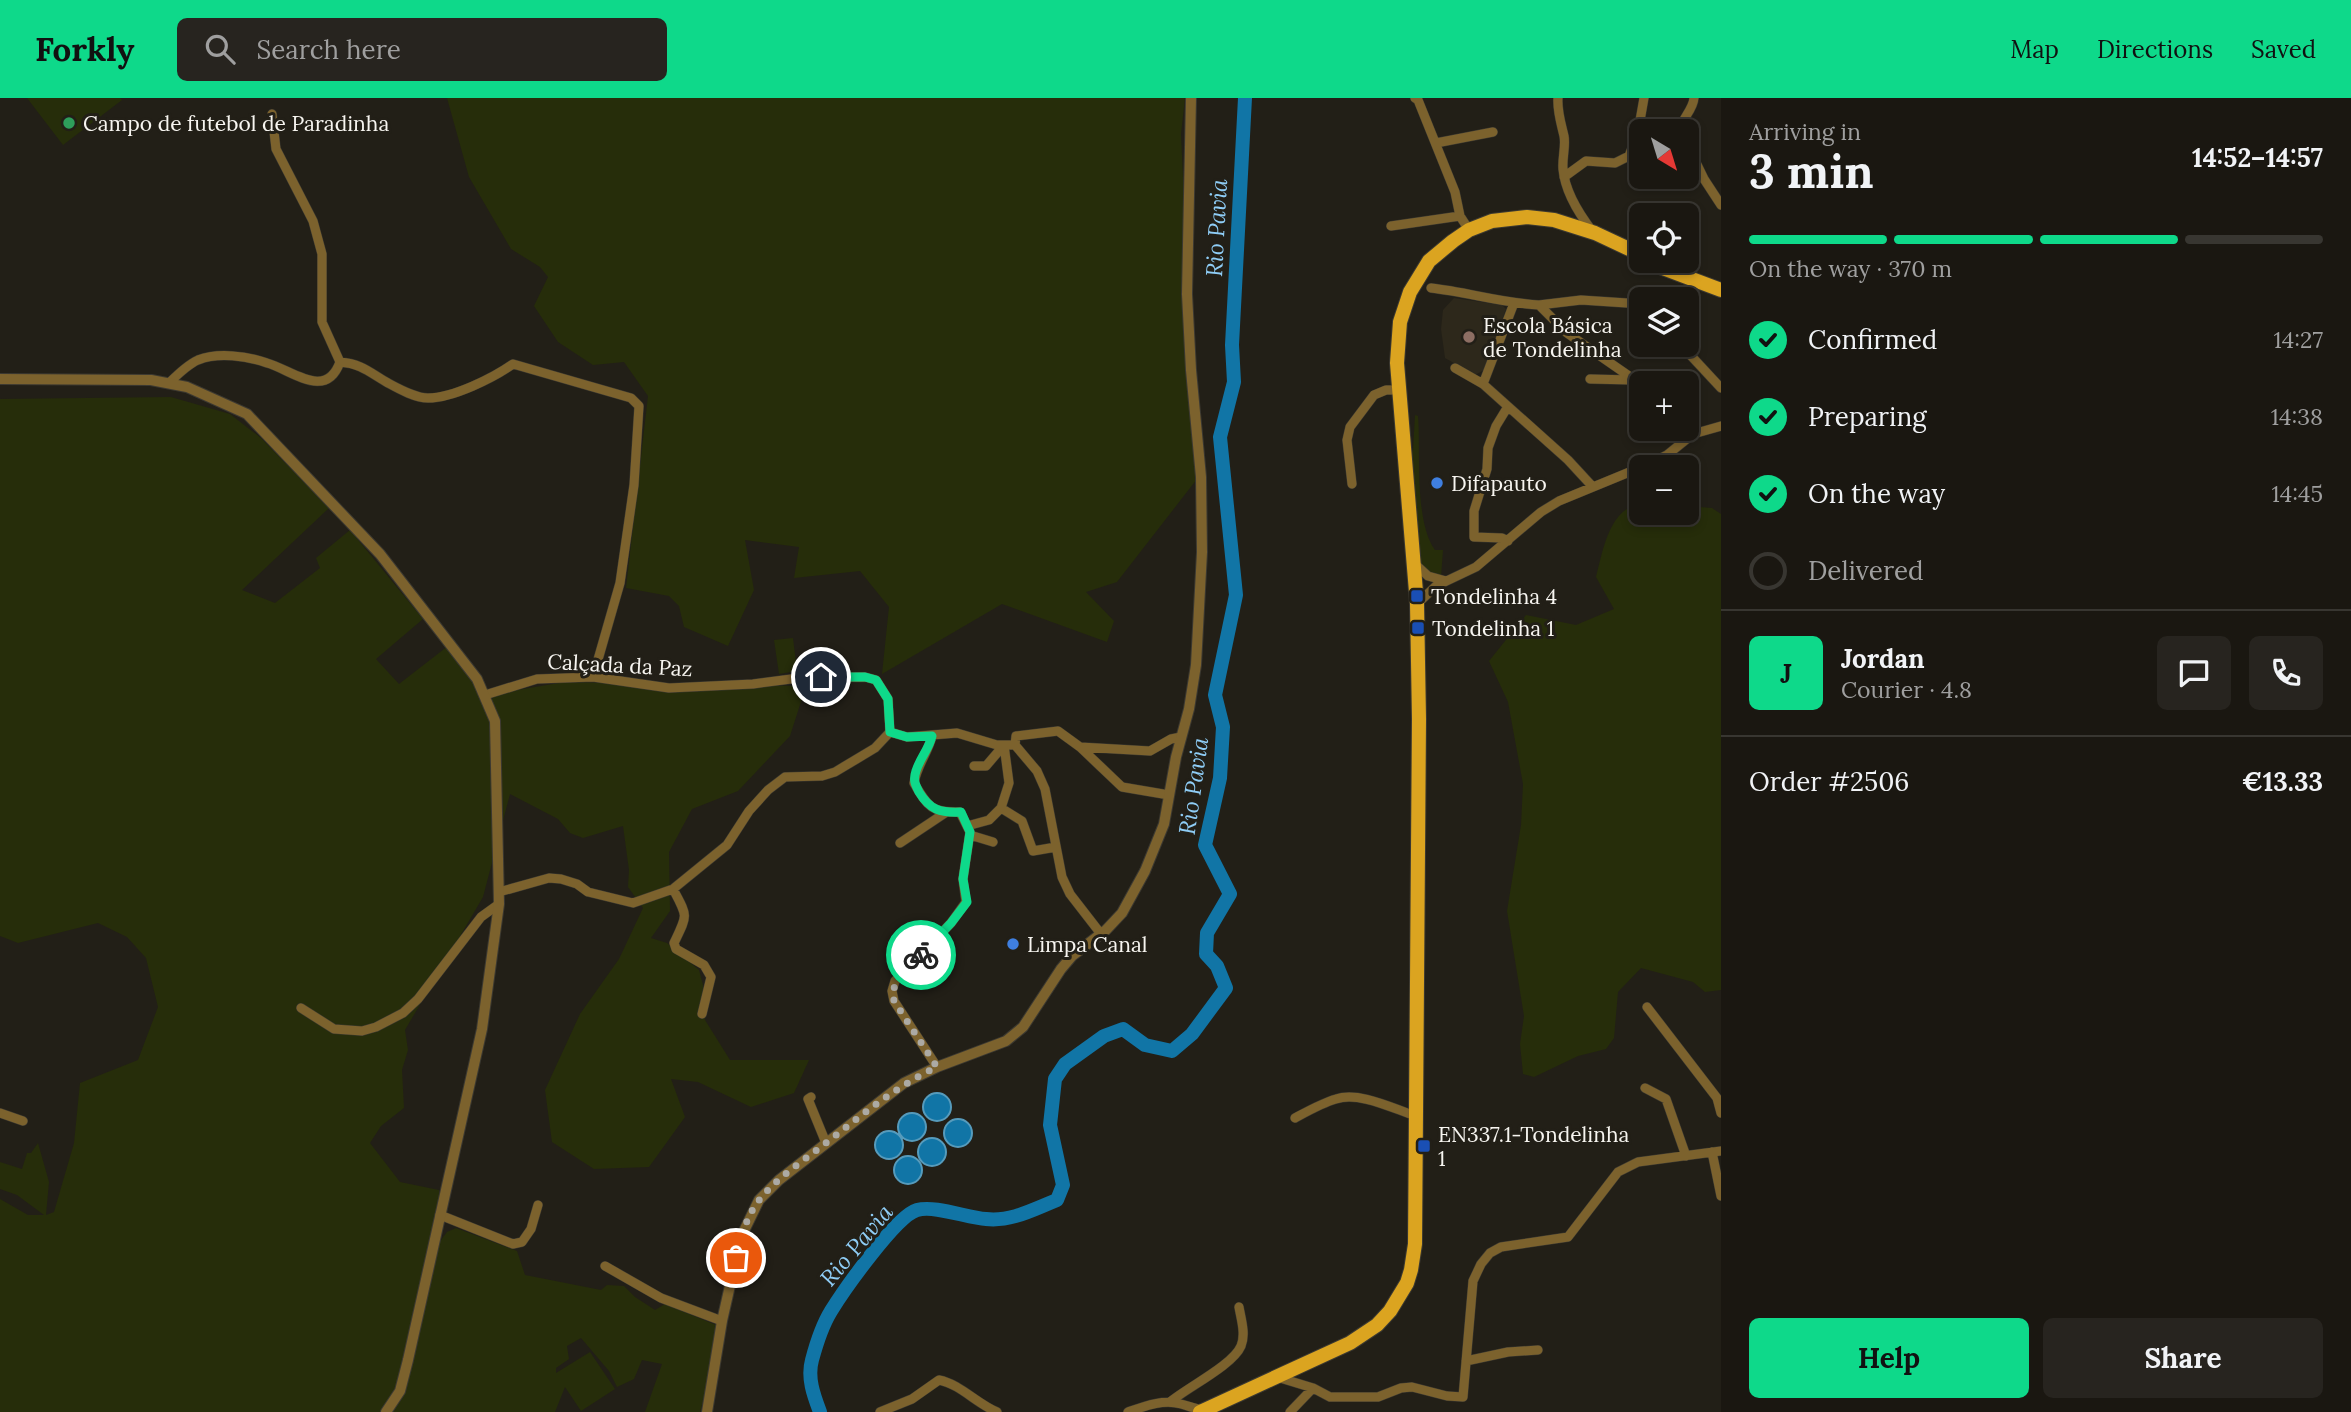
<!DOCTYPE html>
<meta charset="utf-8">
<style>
body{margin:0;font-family:Lora,serif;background:#27241f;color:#f1f3f6;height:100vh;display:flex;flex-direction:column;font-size:26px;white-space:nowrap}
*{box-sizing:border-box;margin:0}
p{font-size:23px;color:#9f9f9f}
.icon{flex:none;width:38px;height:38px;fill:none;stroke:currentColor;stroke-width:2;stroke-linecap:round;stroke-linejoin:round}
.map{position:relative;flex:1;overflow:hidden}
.drawer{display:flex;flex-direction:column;background:#1a1711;width:630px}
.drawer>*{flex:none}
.needle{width:46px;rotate:142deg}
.fabs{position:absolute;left:1629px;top:21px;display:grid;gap:14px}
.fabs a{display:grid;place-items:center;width:70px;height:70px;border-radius:10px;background:#1a1711;box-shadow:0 4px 10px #0003,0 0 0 2px #383631;font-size:35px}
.pin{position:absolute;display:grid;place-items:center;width:60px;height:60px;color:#fff;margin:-30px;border:4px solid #fff;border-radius:50%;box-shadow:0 2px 7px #0007}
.courier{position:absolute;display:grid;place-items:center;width:70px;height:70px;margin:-35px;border:5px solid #0ed98a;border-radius:50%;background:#fff;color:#222;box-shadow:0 2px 9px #0007}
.headline em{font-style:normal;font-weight:800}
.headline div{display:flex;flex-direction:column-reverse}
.headline{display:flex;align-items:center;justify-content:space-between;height:119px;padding:0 28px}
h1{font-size:46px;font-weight:800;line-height:52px}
.bar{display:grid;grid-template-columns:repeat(4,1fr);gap:10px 7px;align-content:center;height:84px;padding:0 28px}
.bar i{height:9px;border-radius:5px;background:#383631}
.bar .current{background:#0ed98a}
.bar p{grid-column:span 4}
.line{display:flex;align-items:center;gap:18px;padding:0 28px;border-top:2px solid #383631}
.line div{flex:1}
.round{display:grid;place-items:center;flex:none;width:74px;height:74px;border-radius:10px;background:#27241f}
ol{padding:0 28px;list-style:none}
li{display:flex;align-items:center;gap:21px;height:77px}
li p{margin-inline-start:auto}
li .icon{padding:7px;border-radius:50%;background:#0ed98a;color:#111;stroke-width:4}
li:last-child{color:#9f9f9f}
li i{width:38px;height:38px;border:4px solid #383631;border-radius:50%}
.cta{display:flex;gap:14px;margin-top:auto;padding:14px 28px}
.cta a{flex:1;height:80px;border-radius:10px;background:#0ed98a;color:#111;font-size:28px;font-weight:800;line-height:80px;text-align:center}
.cta a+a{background:#27241f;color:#f1f3f6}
header{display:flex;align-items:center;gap:42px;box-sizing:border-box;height:98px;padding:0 35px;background:#0ed98a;color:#111}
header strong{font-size:33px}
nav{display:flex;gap:38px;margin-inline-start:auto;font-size:24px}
.search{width:490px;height:63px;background:#27241f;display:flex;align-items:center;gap:18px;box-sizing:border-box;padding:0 24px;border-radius:10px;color:#9f9f9f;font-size:26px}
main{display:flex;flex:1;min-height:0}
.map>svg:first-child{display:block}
</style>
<header>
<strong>Forkly</strong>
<div class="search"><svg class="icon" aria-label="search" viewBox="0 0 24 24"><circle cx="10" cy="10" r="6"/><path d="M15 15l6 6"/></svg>Search here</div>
<nav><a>Map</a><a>Directions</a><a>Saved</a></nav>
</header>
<main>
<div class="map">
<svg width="1721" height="1314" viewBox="0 0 1721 1314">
<rect width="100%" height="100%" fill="#221f17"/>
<!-- built -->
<path fill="#2d281b" d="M1454,200L1502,207L1506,211L1484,272L1475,277L1445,260L1441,231L1443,212Z"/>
<!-- green -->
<path fill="#262d0a" d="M27,0H120L122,2L63,47Z
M447,0H1185L1181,36L1197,381L1117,484L1086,494L1114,523L1107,544L1002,506L882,576L889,509L860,473L794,480L799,449L745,442L754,492L728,548L684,529L679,508L669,498L626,490L648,298L624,264L593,267L558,244L534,208L548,179L540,169L511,151L469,79Z
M171,299L230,316L261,340L329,410L242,492L275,505L320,470L316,460L350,432L423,521L376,561L399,586L448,548L486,597L565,584L806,588L790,638L738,693L692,711L669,754L670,813L651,840L667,845L699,872L703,887L705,922L730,962H809L794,995L751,1009L698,984L671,981L685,1019L649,1069L594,1071L552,1044L545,992L580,916L619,861L643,810L628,789L629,772L623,728L583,740L570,735L558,721L510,696L483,799L405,932L408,952L402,972L404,1010L381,1028L370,1045L400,1084L439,1092L441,1142L447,1134L456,1130L517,1153L525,1177L601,1192L607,1187L624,1188L635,1199L655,1212L665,1206L716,1227L709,1282L700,1314H645L662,1266L642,1262L634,1281L617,1289L609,1273L581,1240L567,1248L569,1261L556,1270V1275L590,1254L615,1291L581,1313L565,1289L555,1314H0V1101L28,1117H44L17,1097L0,1091V1064L22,1071L27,1055H31L38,1045L49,1084L46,1117L54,1114L74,1045L80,985L138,962L158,909L146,860L127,839L98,825L18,845L0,838V301Z
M1415,317L1418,318C1421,354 1414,423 1435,452H1443L1441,479H1434L1420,466L1410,357L1413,352Z
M1641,405L1642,415H1687V408L1712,410L1721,416V892L1705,894L1693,884L1641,870L1618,894L1614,940L1606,951L1578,958L1534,979L1523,976L1520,946L1524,918L1507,813L1521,727L1523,686L1508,604L1489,563L1526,517L1576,527L1614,511L1596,479C1603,452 1609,411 1641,405Z
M793,540L797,573L779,576L774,542Z"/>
<!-- water -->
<path fill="#1175a6" stroke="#569bbc" stroke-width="2" d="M923 1009a14 14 0 1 1 28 0a14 14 0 1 1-28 0Z
M898 1029a14 14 0 1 1 28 0a14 14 0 1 1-28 0Z
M944 1035a14 14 0 1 1 28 0a14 14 0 1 1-28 0Z
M875 1047a14 14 0 1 1 28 0a14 14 0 1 1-28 0Z
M918 1054a14 14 0 1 1 28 0a14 14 0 1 1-28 0Z
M894 1072a14 14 0 1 1 28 0a14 14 0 1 1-28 0Z"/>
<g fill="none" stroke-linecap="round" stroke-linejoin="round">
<!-- river -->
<path stroke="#1175a6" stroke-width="14" d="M820,1314C814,1298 807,1280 812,1262C816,1247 823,1226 831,1213C844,1192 896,1118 917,1112C935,1107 968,1120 986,1121C1011,1124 1034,1111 1057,1102L1063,1087L1050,1027L1055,981L1065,966L1104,938L1123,931L1145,947L1172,953L1192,936L1226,890L1217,868L1206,856L1207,835L1230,796L1205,747L1220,680L1223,629L1215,597L1236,497L1220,339L1234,284L1232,247L1245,0"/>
<!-- minor casing -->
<g stroke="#3c3931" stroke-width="10">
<path id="minor" d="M1415,0L1418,2L1455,94L1460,118L1469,132
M1558,0C1557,13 1561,25 1564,38C1566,48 1562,60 1563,71C1565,94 1579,116 1593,134
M1680,33C1680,22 1693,13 1694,0
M1436,45L1493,34
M1687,46L1704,81L1721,107
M1564,79L1586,63L1615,65L1629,58L1638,34L1644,0
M1391,128L1460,118
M1431,190C1467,194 1502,205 1539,207L1567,235L1642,287
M1539,207L1581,202L1642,206
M1681,247L1721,290
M340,264C362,266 369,274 388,285C399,291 415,300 428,300C453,300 493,280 513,266L631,300L639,308L634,387L620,485L593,579
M1455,270L1483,286L1568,362L1592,388
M1590,281L1632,282
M169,285C177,277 187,267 198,262C218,254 247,258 267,265C292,272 326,303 340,264L322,224V156L313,123L276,51L272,16
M1483,286L1514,205
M1507,310L1496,328L1488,350L1487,371L1474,413V439L1502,440L1508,443
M1352,386L1347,342L1350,329L1374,297L1386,292H1400
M1415,466L1428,478L1446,483
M1417,506L1436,488L1476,469L1541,414L1559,403L1649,366L1667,357L1693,336L1721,328
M485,597L537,581L593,579L669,590L753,586L799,580L865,579L876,582L888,601L890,634L907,639L957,635L997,647H1015L1037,673L1045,691L1062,779L1070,796L1101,836
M932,638C928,655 917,667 914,685C928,709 932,715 960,714L970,734L963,781L966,804L951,825L895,883L892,893L894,903L937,969
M1015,647L1016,638L1058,633L1080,649L1122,689L1169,697
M1080,649L1150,653L1171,641L1181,639
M974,668H986L1004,647
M1001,710L1022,723L1033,753L1056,749
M967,728L989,722L1001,710L1009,685L1004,647
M970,737L993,744
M900,745L945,715
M673,791C688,819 688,816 674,845L676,851L704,867L711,879L702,916
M499,794L549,780L561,781L577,786L588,794L633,805L673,791L727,747L749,713L768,692L785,679L822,678L835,674L875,650L890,634
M1647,909L1717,1000L1721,1015
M301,910L334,931L362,933L376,929L403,915L418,901L481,819L499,806
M1645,990L1666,1001L1686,1058
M811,999L808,1001L826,1045
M0,1015L23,1023
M1295,1020C1308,1013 1322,1005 1336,1001C1359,993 1394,1011 1416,1018
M1712,1054L1721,1098
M440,1117L513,1146L522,1144L531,1131L538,1107
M605,1168L661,1200L722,1223
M1466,1263L1508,1254L1538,1252
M1277,1279L1313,1290L1330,1299H1378L1401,1290L1412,1289L1447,1298L1463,1299L1473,1183L1481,1166L1490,1155L1501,1149L1568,1139L1618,1074L1638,1064L1721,1053
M1170,1304C1188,1289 1233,1267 1241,1248C1246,1236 1241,1221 1239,1209
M880,1314L912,1301L939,1282C960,1286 977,1306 997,1314
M1128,1314C1145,1308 1163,1301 1181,1306C1189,1308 1195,1311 1204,1312
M1290,1314L1313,1290"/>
</g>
<!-- tertiary casing -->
<g stroke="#3c3931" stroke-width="12">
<path id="tertiary" d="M0,281L151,282L187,289L247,316L380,456L477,581L495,623L499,806L482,931L408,1262L400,1293L386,1314
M707,1314L722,1223L741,1139L759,1102L779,1082L904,985L937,969L1006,943L1023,929L1061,871L1072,858L1106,832L1122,815L1145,773L1164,726L1176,659L1189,611L1196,567L1202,454L1201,379L1191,272L1187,196L1191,0"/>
</g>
<!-- primary casing -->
<g stroke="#3c3931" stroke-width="16">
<path id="primary" d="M1644,163L1721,192
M1200,1314L1350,1245L1377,1227L1390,1213L1407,1185L1411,1172L1415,1146L1419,621L1417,506L1397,265L1400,224L1410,194L1429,163L1453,143L1469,132L1492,123L1527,119L1554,122L1595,135L1642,157"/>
</g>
<!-- minor -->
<use href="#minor" stroke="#7c622d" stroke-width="9"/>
<!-- tertiary -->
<use href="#tertiary" stroke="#7c622d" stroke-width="10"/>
<!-- primary -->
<use href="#primary" stroke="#dba420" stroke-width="14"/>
</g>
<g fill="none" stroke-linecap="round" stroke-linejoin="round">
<!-- done -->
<path stroke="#acaaa4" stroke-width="7" stroke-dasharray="0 12.6" d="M736,1160C741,1140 746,1118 760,1101C778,1079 803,1063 826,1045C862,1017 895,989 937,969L894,903C890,881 907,871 921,857"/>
<!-- route -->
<path stroke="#0ed98a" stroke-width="9" d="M821,579H865L876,582L888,601L890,634L907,639L932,638C929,651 920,660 916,673C913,682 915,686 919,694C930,712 940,715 961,714L970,734L963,781L967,804L951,825L921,857"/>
</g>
<!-- markers -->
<circle fill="#2e9e5b" stroke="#221f17" stroke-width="2.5" cx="69" cy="25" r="7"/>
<circle fill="#8d6e63" stroke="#221f17" stroke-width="2.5" cx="1469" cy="239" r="7"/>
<g fill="#3f7fe0" stroke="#221f17" stroke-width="2.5">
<circle cx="1437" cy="385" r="7"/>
<circle cx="1013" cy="846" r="7"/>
</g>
<g fill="#1a4fb4" stroke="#221f17" stroke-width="2.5">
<rect x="1410" y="491" width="14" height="14" rx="3.5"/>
<rect x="1411" y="523" width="14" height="14" rx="3.5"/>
<rect x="1417" y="1041" width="14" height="14" rx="3.5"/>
</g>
<g text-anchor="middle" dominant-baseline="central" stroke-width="6" stroke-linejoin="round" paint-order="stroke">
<!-- poi labels -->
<g font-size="21" fill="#f7f5f0" stroke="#221f17" text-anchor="start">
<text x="83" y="25">Campo de futebol de Paradinha</text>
<text x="1483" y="227">Escola Básica<tspan x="1483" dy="24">de Tondelinha</tspan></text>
<text x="1451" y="385">Difapauto</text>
<text x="1431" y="498">Tondelinha 4</text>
<text x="1432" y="530">Tondelinha 1</text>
<text x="1027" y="846">Limpa Canal</text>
<text x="1438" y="1036">EN337.1-Tondelinha<tspan x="1438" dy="24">1</tspan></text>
</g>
<!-- street labels -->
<g font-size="21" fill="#f7f5f0" stroke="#221f17">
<text transform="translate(620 567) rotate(3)">Calçada da Paz</text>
</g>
<!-- water labels -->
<g font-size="23" font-style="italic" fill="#8fcdf6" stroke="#221f17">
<text transform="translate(1216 130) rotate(-87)">Rio Pavia</text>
<text transform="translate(1193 688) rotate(-82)">Rio Pavia</text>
<text transform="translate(856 1147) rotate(-50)">Rio Pavia</text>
</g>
</g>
</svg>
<div class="fabs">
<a><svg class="needle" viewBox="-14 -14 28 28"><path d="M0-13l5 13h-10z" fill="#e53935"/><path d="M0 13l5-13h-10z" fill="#9f9f9f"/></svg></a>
<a><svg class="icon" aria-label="locate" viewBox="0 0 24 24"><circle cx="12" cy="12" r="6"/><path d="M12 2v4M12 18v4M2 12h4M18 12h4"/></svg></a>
<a><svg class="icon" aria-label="layers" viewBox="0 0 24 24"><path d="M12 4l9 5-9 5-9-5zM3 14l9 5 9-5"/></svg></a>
<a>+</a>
<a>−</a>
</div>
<div class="pin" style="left:736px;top:1160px;background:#ea580c"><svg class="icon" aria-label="bag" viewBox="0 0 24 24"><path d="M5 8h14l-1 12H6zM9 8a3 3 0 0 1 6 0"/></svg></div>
<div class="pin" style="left:821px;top:579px;background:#1f2937"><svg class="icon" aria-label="home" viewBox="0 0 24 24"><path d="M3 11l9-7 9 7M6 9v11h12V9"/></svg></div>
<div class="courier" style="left:921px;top:857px"><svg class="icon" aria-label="bike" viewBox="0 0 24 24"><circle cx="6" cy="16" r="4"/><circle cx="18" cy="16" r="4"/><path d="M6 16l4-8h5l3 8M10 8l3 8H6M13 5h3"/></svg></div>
</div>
<section class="drawer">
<div class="headline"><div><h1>3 min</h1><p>Arriving in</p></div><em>14:52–14:57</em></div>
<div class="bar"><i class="current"></i><i class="current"></i><i class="current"></i><i></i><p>On the way · 370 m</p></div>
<ol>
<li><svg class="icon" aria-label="check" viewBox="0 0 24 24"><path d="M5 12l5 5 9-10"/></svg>Confirmed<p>14:27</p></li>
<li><svg class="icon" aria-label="check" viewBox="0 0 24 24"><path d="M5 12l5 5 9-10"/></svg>Preparing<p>14:38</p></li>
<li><svg class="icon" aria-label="check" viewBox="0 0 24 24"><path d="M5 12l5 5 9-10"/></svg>On the way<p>14:45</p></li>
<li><i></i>Delivered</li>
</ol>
<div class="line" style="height:126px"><b class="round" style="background:#0ed98a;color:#111">J</b><div><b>Jordan</b><p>Courier · 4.8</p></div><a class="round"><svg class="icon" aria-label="chat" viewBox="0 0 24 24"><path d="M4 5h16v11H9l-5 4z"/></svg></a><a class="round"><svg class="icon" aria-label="phone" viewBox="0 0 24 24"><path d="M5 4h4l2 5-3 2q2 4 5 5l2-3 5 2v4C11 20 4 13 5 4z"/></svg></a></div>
<div class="line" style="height:91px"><div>Order #2506</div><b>€13.33</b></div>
<div class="cta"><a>Help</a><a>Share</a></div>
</section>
</main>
